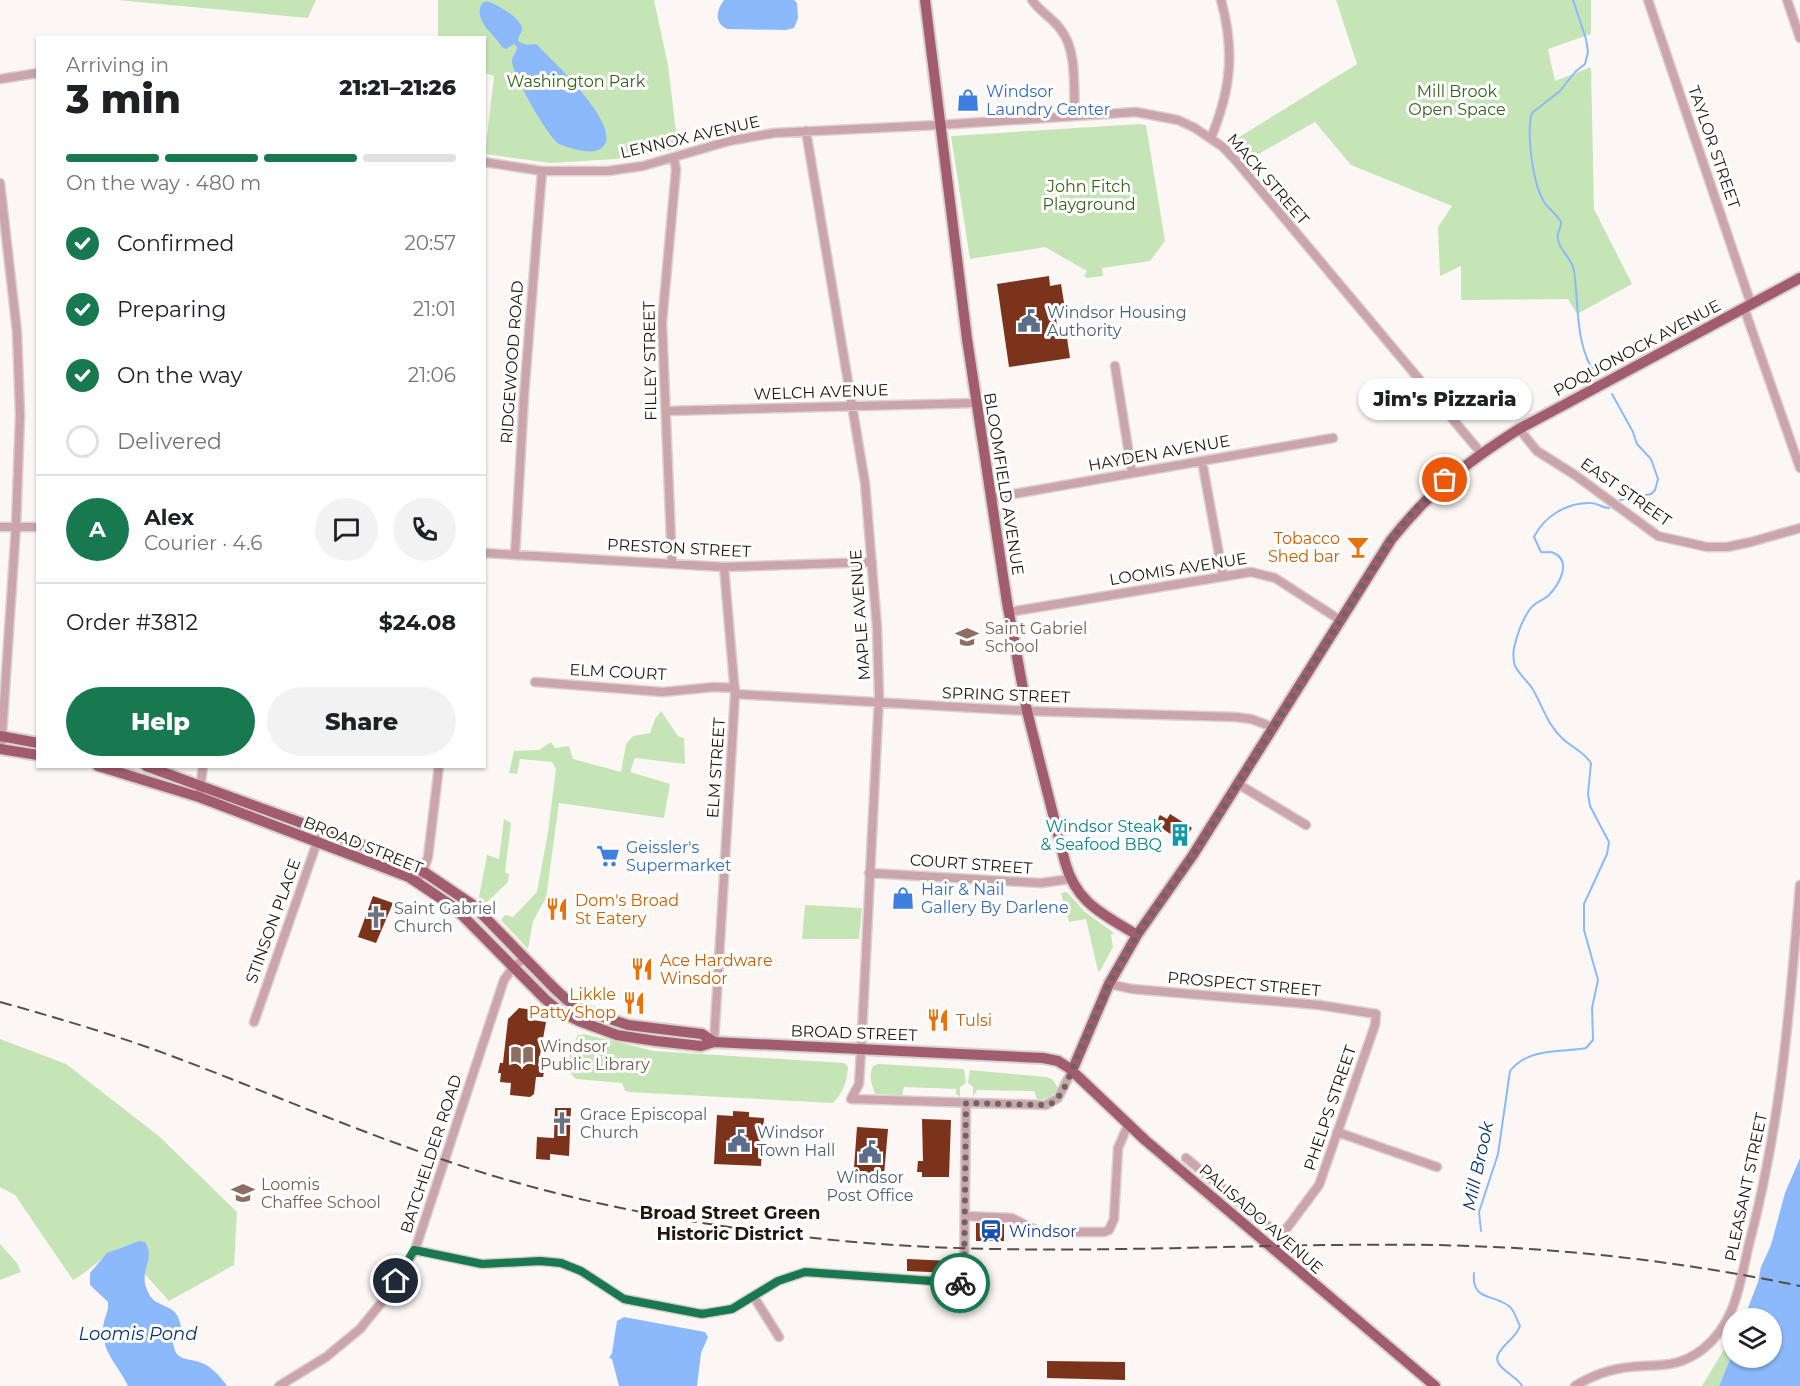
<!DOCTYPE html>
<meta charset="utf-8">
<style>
body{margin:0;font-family:Montserrat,sans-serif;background:#f2f2f2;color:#202124;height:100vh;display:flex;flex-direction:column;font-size:22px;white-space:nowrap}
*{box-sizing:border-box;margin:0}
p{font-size:20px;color:#757577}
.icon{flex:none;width:33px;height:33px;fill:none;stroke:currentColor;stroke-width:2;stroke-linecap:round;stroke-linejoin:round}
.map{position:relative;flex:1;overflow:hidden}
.panel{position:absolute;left:36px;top:36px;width:450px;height:732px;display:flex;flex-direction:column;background:#fff;border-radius:0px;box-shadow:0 2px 4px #0004}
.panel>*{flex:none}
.tools{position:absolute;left:1722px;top:1308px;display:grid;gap:12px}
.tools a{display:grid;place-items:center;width:60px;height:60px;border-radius:50%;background:#fff;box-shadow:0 2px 4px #0004;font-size:30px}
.pin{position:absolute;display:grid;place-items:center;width:51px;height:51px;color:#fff;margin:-26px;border:3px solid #fff;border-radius:50%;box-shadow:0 2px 6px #0007}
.courier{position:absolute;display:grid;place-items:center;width:60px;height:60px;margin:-30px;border:4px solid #187950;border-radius:50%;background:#fff;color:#222;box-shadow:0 2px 8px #0007}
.bubble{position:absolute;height:42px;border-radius:21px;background:#fff;box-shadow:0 2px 4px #0004;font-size:20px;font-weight:800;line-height:42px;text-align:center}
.summary em{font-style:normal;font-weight:800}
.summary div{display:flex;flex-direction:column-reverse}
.summary{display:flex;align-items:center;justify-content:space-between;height:102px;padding:0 30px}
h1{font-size:39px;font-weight:800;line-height:45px}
.bar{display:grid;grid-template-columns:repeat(4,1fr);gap:9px 6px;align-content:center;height:72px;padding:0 30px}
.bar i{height:8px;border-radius:4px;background:#e0e0e0}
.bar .on{background:#187950}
.bar p{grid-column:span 4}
.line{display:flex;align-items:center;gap:15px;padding:0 30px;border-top:2px solid #e0e0e0}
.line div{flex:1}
.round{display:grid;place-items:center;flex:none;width:63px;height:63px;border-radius:32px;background:#f2f2f2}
ol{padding:0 30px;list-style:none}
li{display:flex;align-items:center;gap:18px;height:66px}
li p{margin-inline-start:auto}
li .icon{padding:6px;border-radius:50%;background:#187950;color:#fff;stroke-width:4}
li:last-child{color:#757577}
li i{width:33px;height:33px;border:3px solid #e0e0e0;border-radius:50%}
.primary-button{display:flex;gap:12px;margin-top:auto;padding:12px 30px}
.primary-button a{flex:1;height:69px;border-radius:36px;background:#187950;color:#fff;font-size:24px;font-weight:800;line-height:69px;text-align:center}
.primary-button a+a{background:#f2f2f2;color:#202124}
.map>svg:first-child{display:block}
</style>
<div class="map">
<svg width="1800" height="1386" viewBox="0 0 1800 1386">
<rect width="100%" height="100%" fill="#fcf7f4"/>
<!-- green -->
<path fill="#c5e5b7" d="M117,0H316L308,18Z
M438,0H654L668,65L678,149L616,159L551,163L485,154L494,76L485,73L484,38H438Z
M1336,0H1591V34L1548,49L1555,81L1591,67L1594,209L1632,284L1577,314L1568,299L1461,300V266L1440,276L1438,227L1452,206L1351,165L1315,122L1246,161L1233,141L1357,64Z
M1139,124L1146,125L1165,241L1150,261L1102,268L1103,276L1087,278L1084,276L1087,271L1045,247L970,259L951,136Z
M661,711L678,736L684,738L685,764L635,758L630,772L670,784L664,818L559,803L546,898L533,921L528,949L501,920L505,915L513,917L537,892L548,832L556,769L552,762L520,759L517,774L509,773L514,751L539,750L551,742L555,748L569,746L573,759L621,772L626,744L633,736L650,733L655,719Z
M504,819L511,823L505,873L509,874L508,882L485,904L479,897L487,855L499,859Z
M1067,892L1085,912L1114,933L1111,935L1113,947L1100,971H1098L1086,919L1069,922L1061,893Z
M805,905L862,908L859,939H802Z
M584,1034L654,1051L844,1063L848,1067C847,1082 843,1093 833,1103L629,1092L625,1091L622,1083L576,1079C563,1069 571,1047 578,1035Z
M0,1039L66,1064L160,1137L237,1212L234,1265L169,1301L143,1272L148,1263L128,1245C106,1252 92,1269 73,1280L15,1195L0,1187Z
M878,1064L964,1069L966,1083L960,1087V1097L956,1094V1089L904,1087L902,1095L875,1094C872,1085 868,1076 873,1066Z
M970,1070L1046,1077L1052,1079L1058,1088C1054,1096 1046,1100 1037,1099L1034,1091L977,1090L973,1097V1087L968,1083Z
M0,1244L17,1263L21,1272L0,1280Z
M1732,1336V1354L1719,1386H1702Z"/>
<!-- water -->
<path fill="#8bb9fb" d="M724,0H794L797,3L798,18L794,28L786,30L727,29C714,22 716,11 724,0Z
M487,1C497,5 519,16 522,28C523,32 518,36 518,41L526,45L536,44C548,56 638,139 595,151C587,153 567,148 559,144C548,137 511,73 512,60C513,56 517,51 517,47L514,44L506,49L502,47C493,32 473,22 482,3Z
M1800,1158V1386H1719L1732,1354V1358H1772V1318H1744L1758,1282L1761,1267L1771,1245L1785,1193Z
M139,1241L145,1242C157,1261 137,1269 148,1292C156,1311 177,1300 181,1327L173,1343C176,1363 188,1357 202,1363C212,1367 221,1377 227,1386H128C119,1366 102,1353 103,1329C103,1320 109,1312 108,1302L90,1285V1273L107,1253Z
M624,1317L705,1332L708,1337L701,1353L697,1386H619L612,1359L609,1358L612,1353L617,1321Z"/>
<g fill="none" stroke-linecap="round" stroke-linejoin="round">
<!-- stream -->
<path stroke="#8bb9fb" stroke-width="2" d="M1573,0L1586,39L1588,52L1585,64L1575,72L1560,91L1532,113C1526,133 1533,182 1543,200C1548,209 1556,213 1561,222C1562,228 1556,232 1558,239C1559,251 1572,257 1574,271C1579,304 1575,337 1591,367L1599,371
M1612,394L1633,432L1637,444L1651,459L1658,479L1655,490L1651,494L1620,500
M1481,1231L1479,1212L1498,1154L1510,1071C1529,1047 1559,1053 1586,1048L1593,1040L1592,1008L1598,980L1584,930V904L1607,854L1609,842L1590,806L1588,794L1591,763C1584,752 1573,748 1563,739C1547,725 1543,706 1532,688C1527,681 1519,674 1515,666C1513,660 1513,654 1514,648C1517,635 1522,620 1530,609C1535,602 1542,601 1548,596C1558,586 1573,562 1554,553C1550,551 1545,553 1541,552L1534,537C1544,516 1568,502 1591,503C1597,503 1603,508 1609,508
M1474,1273C1471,1303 1497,1293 1511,1308C1515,1313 1517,1320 1520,1326C1515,1339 1505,1342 1499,1353C1490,1367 1517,1375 1522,1386"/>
</g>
<!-- building -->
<path fill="#7b331b" d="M1049,276L1050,286L1061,284L1066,315L1056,317L1058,336L1067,338L1070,358L1009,367L997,284Z
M1170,814L1192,828L1183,842L1155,824L1160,815L1167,819Z
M373,896L393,903L376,943L358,937Z
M519,1008L534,1010L532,1020L546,1022L538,1066L545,1067L543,1077H536L534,1094L530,1097L510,1095L511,1083L500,1082L501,1073H498L500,1063H503L508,1019Z
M555,1108H571L569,1156L550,1154V1160L536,1159L537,1137L554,1138Z
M733,1111L749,1112V1117L764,1118L761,1166L714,1164L717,1115L733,1116Z
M922,1119L951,1120L949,1177H922V1172H917L918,1161H923Z
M857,1127L888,1129L884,1175H881L880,1184L853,1182Z
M976,1223L1004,1224V1241H976Z
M907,1259L952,1261L951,1273L907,1271Z
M1047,1361L1125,1362V1380L1047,1378Z"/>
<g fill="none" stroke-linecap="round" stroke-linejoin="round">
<!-- minor casing -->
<g stroke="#d9d3d0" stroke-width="11">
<path id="minor" d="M1032,0C1040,12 1053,18 1061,30C1078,52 1073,89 1075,116
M1648,0L1751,304
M1787,0L1800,38
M0,79L38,73
M806,131L865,483L877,627L879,697L862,1033L859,1084L851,1099
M1211,138C1231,89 1235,51 1221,0
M484,162L542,171H608L643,166L729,141L774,133L939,125L1136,112L1178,120L1195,128L1223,147L1237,162L1481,453
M0,183L17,332L20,415L16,526L1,749
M1744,308L1800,468
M1115,366L1132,473
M666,411L976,403
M1519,429L1537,451L1575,475L1658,536L1707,547H1727L1751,542L1800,528
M1202,461L1223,576
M991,498L1333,438
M0,527H38
M484,553L724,567L872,562
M515,555L524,396L542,171
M672,564L662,323L676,170L674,158
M1009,612L1251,572L1275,578L1340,620
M535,682L663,692L714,687L735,688
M735,694L1027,711L1235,717L1251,719L1273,727
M1238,784L1306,825
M200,790L203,766
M869,873L1041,883L1070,879
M422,875L428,857L439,766
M1109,984L1132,989L1319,1005L1376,1014L1375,1025L1319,1185L1287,1228L1278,1234L1186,1158
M254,1022L321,831
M714,1042L735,694L724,567
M851,1099L1046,1105L1058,1098L1072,1071
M1337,1132L1437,1167
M965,1216L1012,1218L1039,1232H1104L1109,1230L1114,1219L1118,1148L1128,1125
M415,1250L482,1264L541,1261L561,1263L581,1271L624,1299L702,1314L732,1309L778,1281L805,1272L964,1283L966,1103
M754,1297L779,1337
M279,1386L326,1357L360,1329L390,1292L415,1250L504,980L514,966L526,958
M1575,1386C1588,1378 1602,1372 1617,1369C1650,1362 1674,1372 1703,1349C1736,1323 1740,1282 1749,1244C1781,1124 1790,1007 1800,885"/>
</g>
<!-- major casing -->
<g stroke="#d9d3d0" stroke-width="14">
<path id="major" d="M925,0L967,339L1007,602L1027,711L1065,862C1076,903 1103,914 1137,935
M0,736L38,743
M0,749L38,755
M98,766L199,797L409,877L455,908L545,999L562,1013L579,1021L617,1035L656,1041L701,1046L714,1042L1043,1058L1058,1061L1069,1068L1145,1140L1435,1386
M146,766L381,852L424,872L473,905L552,986L567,1000L583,1010L628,1025L702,1034L714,1042
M1072,1071L1109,984L1137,935L1193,855L1391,540C1431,490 1464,464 1519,429L1800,278"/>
</g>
<!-- minor -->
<use href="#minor" stroke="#cca4ac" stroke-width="8"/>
<!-- major -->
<use href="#major" stroke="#a15d6d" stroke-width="10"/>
<!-- rail -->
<path stroke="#564e49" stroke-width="2" stroke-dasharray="12 6" stroke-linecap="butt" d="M0,1002C51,1016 101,1031 150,1048C249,1084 345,1127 444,1160C563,1201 689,1224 814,1238C1020,1261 1227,1242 1433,1245C1556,1247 1680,1261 1800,1286"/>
</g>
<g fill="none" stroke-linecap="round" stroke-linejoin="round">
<!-- done -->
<path stroke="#6c6560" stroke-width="6" stroke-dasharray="0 10.8" d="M960,1283H964L966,1103L1042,1105L1053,1103L1063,1091L1109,984L1137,935L1193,855L1391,540L1416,508L1445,480"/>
<!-- route -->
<path stroke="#187950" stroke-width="8" d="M396,1281L414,1250L482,1264L540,1261L561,1263L581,1271L624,1299L702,1314L732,1309L778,1281L805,1272L960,1283"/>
</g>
<!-- icons -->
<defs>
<g id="shop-bare" transform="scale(1.8)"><path d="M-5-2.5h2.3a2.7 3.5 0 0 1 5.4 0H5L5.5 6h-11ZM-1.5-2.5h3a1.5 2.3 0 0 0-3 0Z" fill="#3f7fe0" stroke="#fff" stroke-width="2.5" paint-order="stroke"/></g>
<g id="civic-bare" transform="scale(1.8)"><path d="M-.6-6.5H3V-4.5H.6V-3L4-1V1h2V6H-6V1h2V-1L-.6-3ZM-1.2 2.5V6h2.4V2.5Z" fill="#5c6f8a" stroke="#fff" stroke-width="2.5" paint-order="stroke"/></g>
<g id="bar-bare" transform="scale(1.8)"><path d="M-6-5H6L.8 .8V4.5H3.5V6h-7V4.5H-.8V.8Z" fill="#e8710a" stroke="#fff" stroke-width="2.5" paint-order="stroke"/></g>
<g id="school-bare" transform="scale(1.8)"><path d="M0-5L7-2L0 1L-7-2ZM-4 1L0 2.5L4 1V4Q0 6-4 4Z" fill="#8d6e63" stroke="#fff" stroke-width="2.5" paint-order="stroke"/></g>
<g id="building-bare" transform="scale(1.8)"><path d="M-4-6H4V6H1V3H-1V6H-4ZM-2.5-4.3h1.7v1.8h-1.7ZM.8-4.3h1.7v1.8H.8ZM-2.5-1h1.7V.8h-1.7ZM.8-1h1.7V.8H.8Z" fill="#0f9aa8" stroke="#fff" stroke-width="2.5" paint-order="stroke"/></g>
<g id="supermarket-bare" transform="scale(1.8)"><path d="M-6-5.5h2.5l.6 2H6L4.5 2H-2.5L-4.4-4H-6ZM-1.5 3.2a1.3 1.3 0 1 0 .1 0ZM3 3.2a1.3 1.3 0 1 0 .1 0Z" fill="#3f7fe0" stroke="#fff" stroke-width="2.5" paint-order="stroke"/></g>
<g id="restaurant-bare" transform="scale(1.8)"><path d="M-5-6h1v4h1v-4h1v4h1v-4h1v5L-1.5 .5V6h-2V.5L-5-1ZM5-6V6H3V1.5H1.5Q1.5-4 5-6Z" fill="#e8710a" stroke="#fff" stroke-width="2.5" paint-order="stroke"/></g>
<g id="church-bare" transform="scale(1.8)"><path d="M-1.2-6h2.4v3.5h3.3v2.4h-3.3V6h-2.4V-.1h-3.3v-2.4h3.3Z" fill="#6b7280" stroke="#fff" stroke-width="2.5" paint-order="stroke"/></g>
<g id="library-bare" transform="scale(1.8)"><path d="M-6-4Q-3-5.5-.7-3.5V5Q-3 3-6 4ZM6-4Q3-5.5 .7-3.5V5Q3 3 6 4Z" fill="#8d6e63" stroke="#fff" stroke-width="2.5" paint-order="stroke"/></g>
<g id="station-bare" transform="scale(1.8)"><path d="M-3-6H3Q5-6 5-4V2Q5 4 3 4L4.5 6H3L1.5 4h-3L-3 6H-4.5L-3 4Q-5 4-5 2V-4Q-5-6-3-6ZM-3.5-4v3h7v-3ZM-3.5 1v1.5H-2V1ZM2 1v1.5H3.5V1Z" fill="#1a4fb4" stroke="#fff" stroke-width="2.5" paint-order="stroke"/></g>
</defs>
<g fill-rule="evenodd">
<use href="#shop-bare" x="968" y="100"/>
<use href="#civic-bare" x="1029" y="321"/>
<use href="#bar-bare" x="1358" y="547"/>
<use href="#school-bare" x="967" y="637"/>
<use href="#building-bare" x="1180" y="835"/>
<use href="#supermarket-bare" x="608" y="856"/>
<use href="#shop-bare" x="903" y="898"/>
<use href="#restaurant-bare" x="557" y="909"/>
<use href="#church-bare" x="376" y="917"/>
<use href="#restaurant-bare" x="642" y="969"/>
<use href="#restaurant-bare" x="634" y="1003"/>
<use href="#restaurant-bare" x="938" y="1020"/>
<use href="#library-bare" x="522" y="1055"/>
<use href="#church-bare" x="562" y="1123"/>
<use href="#civic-bare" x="739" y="1141"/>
<use href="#civic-bare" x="870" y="1152"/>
<use href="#school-bare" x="243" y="1193"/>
<use href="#station-bare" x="991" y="1231"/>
</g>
<g text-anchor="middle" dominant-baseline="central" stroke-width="6" stroke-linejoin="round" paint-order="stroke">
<!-- park labels -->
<g font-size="16" fill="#37621d" stroke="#fff">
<text x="576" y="81">Washington Park</text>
<text x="1457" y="91">Mill Brook<tspan x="1457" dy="18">Open Space</tspan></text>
<text x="1089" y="186">John Fitch<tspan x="1089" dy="18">Playground</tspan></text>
</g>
<!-- shop labels -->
<g font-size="16" fill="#366cbe" stroke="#fff" text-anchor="start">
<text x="986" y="91">Windsor<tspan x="986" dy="18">Laundry Center</tspan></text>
<text x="626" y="847">Geissler's<tspan x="626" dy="18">Supermarket</tspan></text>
<text x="921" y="889">Hair &amp; Nail<tspan x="921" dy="18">Gallery By Darlene</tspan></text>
</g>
<!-- street labels -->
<g font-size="16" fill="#1f1611" stroke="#fff">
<text transform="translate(690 137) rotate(-13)">LENNOX AVENUE</text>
<text transform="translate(1714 147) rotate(71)">TAYLOR STREET</text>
<text transform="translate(1268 179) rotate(49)">MACK STREET</text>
<text transform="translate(1637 348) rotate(-28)">POQUONOCK AVENUE</text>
<text transform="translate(650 361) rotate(-91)">FILLEY STREET</text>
<text transform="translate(512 362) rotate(-86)">RIDGEWOOD ROAD</text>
<text transform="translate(821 392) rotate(-2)">WELCH AVENUE</text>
<text transform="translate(1159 453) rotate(-10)">HAYDEN AVENUE</text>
<text transform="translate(1004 484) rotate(81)">BLOOMFIELD AVENUE</text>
<text transform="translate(1626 492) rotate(35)">EAST STREET</text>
<text transform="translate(679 548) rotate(3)">PRESTON STREET</text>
<text transform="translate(1178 569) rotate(-9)">LOOMIS AVENUE</text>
<text transform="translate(860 615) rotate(-94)">MAPLE AVENUE</text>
<text transform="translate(618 672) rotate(3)">ELM COURT</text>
<text transform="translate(1006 695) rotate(2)">SPRING STREET</text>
<text transform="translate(716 768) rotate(-86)">ELM STREET</text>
<text transform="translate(363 845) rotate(22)">BROAD STREET</text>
<text transform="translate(971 864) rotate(4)">COURT STREET</text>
<text transform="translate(273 921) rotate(-70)">STINSON PLACE</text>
<text transform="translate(1244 984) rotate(5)">PROSPECT STREET</text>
<text transform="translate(854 1033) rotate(2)">BROAD STREET</text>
<text transform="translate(1330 1108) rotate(-71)">PHELPS STREET</text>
<text transform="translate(431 1154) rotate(-72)">BATCHELDER ROAD</text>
<text transform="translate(1746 1187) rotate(-78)">PLEASANT STREET</text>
<text transform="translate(1261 1219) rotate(41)">PALISADO AVENUE</text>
</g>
<!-- service labels -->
<g font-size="16" fill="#4e5e75" stroke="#fff" text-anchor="start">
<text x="1047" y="312">Windsor Housing<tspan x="1047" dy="18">Authority</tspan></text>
<text x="757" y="1132">Windsor<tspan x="757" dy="18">Town Hall</tspan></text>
<text x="870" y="1177" text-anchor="middle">Windsor<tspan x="870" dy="18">Post Office</tspan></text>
</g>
<!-- food labels -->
<g font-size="16" fill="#c56008" stroke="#fff" text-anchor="start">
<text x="1340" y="538" text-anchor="end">Tobacco<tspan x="1340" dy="18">Shed bar</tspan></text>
<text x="575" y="900">Dom's Broad<tspan x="575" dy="18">St Eatery</tspan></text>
<text x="660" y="960">Ace Hardware<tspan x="660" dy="18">Winsdor</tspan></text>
<text x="616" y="994" text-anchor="end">Likkle<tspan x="616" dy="18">Patty Shop</tspan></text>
<text x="956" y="1020">Tulsi</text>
</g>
<!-- education labels -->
<g font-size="16" fill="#785e54" stroke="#fff" text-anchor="start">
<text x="985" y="628">Saint Gabriel<tspan x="985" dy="18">School</tspan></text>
<text x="540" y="1046">Windsor<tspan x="540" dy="18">Public Library</tspan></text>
<text x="261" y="1184">Loomis<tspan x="261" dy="18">Chaffee School</tspan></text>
</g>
<!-- culture labels -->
<g font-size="16" fill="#0d838f" stroke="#fff" text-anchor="end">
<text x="1162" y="826">Windsor Steak<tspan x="1162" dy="18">&amp; Seafood BBQ</tspan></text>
</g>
<!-- worship labels -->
<g font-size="16" fill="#5b616d" stroke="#fff" text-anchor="start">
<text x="394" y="908">Saint Gabriel<tspan x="394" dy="18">Church</tspan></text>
<text x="580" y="1114">Grace Episcopal<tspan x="580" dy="18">Church</tspan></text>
</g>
<!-- transit labels -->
<g font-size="16" fill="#164399" stroke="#fff" text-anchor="start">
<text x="1009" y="1231">Windsor</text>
</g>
<!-- water labels -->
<g font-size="18" font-style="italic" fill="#09356f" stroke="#fff">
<text transform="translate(1478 1166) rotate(-78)">Mill Brook</text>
<text x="138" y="1334">Loomis Pond</text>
</g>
<!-- neighbourhood labels -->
<g font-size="18" font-weight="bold" fill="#1f1611" stroke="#fff">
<text x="730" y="1213">Broad Street Green<tspan x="730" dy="21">Historic District</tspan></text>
</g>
</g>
</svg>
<div class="tools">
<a><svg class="icon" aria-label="layers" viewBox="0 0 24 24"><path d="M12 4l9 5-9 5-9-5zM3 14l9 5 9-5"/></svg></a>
</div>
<div class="pin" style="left:1445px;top:480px;background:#ea580c"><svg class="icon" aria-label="bag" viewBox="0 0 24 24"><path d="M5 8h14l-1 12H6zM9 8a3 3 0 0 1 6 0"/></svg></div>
<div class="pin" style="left:396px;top:1281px;background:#1f2937"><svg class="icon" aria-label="home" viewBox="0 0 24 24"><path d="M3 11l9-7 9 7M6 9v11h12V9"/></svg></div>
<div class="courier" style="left:960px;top:1283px"><svg class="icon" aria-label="bike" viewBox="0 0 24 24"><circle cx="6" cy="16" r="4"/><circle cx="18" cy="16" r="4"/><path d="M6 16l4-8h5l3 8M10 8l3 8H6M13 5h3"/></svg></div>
<div class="bubble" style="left:1358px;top:378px;width:174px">Jim's Pizzaria</div>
<section class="panel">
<div class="summary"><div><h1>3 min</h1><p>Arriving in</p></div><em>21:21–21:26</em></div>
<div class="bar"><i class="on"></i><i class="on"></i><i class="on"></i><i></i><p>On the way · 480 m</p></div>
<ol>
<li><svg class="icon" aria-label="check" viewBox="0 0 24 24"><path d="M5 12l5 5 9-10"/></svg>Confirmed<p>20:57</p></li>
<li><svg class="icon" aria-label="check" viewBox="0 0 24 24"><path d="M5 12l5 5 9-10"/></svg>Preparing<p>21:01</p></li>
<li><svg class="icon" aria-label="check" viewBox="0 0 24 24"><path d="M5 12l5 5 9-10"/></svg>On the way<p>21:06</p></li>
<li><i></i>Delivered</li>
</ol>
<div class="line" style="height:108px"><b class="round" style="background:#187950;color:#fff">A</b><div><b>Alex</b><p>Courier · 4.6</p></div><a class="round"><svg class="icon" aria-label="chat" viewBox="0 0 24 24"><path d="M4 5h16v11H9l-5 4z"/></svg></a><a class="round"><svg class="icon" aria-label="phone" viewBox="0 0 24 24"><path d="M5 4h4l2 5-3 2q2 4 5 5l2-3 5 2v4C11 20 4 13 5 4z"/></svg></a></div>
<div class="line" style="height:78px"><div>Order #3812</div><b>$24.08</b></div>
<div class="primary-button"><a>Help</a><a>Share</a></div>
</section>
</div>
